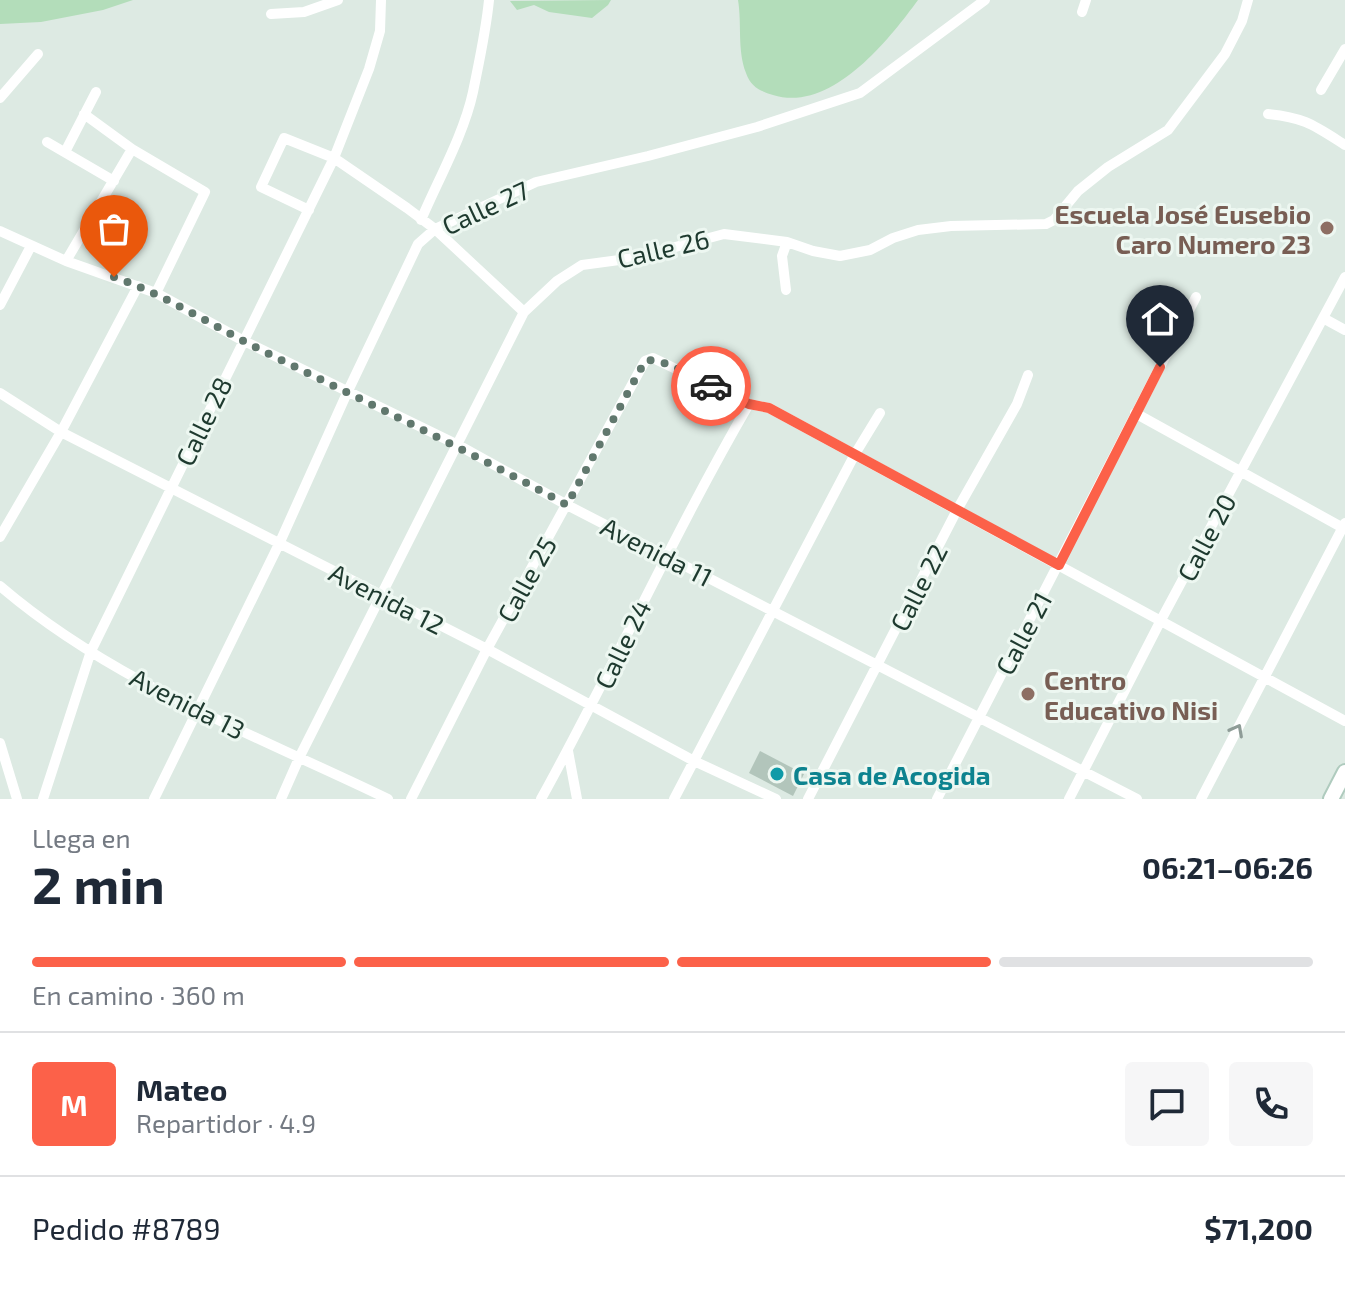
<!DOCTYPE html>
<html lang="es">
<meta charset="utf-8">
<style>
body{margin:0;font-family:"Exo 2",sans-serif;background:#f6f6f7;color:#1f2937;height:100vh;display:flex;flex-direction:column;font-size:30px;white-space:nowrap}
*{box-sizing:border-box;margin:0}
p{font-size:26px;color:#747a83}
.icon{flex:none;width:44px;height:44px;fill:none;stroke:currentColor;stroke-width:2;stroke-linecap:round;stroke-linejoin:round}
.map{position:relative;height:799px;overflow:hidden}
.panel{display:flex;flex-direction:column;background:#fff;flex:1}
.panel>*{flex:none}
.pin{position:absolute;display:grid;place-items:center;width:68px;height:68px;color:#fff;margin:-82px -34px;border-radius:50% 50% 50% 0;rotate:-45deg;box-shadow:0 0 8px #0007}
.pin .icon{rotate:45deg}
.courier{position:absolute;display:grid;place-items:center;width:80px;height:80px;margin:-40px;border:6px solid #fc6149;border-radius:50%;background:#fff;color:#222;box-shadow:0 2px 10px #0007}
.headline em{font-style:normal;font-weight:700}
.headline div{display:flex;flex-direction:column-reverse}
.headline{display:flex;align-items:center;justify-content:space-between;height:136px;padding:0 32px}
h1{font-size:52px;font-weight:700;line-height:60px}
.bar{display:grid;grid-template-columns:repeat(4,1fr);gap:12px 8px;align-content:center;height:96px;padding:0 32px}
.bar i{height:10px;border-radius:6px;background:#e0e1e3}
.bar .selected{background:#fc6149}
.bar p{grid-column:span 4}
.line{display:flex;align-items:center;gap:20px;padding:0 32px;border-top:2px solid #e0e1e3}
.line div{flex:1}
.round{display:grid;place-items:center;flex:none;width:84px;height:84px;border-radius:8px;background:#f6f6f7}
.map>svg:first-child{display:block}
</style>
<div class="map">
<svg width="1345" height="799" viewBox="0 0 1345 799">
<rect width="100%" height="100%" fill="#ddeae3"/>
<!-- green -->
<path fill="#b3ddba" d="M0,0H133L103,10L41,22L0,24Z
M611,0L608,5L592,18L549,12L534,5L517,10L510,1Z
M738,0H918C888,41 831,113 773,95C760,91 751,87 746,73C737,50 742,24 738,0Z"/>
<!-- building -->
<path fill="#b2c5bb" d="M760,751L804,774L793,796L749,773Z"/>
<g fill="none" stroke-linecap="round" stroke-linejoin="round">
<!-- secondary casing -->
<g stroke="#afcbbe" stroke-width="18">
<path id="secondary" d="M1331,799L1345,772"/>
</g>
<!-- street -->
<path stroke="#fff" stroke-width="10" d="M1082,12L1086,0
M271,14L304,12L338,0
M1321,90L1345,49
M0,98L38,54
M84,114L132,149L205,192L156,293
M1268,114C1304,117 1315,126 1345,145
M47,142L114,181
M65,152L96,92
M309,210L261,187L284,138L334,158L407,208L435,229L524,312
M421,220C438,180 464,134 473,92C479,62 486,31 489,0
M0,231L66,261L156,293L242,340L458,445L567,505L1137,799
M66,261L132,149
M786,290L782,256L787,242
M0,305L31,246
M1323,318L1345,330
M0,393L61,432L487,649L694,761L776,799
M1135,413L1345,529
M0,537L61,432L138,286
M0,586C113,683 256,735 388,799
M0,743L17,799
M568,751L577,799
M43,799L91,651L334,158L369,69L380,31L381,0
M154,799L280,542L347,393L418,244L435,229L536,182L648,156L757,127L860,93L985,0
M281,799L300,756L524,312L557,281L582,265L634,258L724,234L787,242L813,251L840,256L870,250L893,238L918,230L951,226L1046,224L1054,220L1078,191L1108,167L1168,130L1225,54L1242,21L1248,0
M411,799L487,649L645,361L653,358L749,404L769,408L1345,721
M541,799C613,669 674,533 749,404
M674,799L855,454L880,413
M808,799L957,510L1017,404L1028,375
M937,799L1196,297
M1069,799L1161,620L1345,277
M1201,799L1345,523"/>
<!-- secondary -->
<use href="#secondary" stroke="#fff" stroke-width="14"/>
</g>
<!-- one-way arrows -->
<defs><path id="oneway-chevron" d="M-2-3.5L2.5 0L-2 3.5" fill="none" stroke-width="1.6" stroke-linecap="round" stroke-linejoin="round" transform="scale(2)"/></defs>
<use stroke="#8e9c97" href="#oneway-chevron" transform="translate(1237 730) rotate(-62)"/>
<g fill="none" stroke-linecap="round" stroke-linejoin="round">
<!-- done -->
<path stroke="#61786e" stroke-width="8" stroke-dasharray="0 14.4" d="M114,277C168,296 216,328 267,353C368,403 469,451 567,505L645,361C660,356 695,378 711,386"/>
<!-- route -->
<path stroke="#fc6149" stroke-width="10" d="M711,386L749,404L769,408L1059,565L1160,367"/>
</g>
<!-- markers -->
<g fill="#8d6e63" stroke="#edf7f1" stroke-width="3">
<circle cx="1327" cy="228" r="8"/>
<circle cx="1028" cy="694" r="8"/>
</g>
<circle fill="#0f9aa8" stroke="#edf7f1" stroke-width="3" cx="777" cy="774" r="8"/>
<g text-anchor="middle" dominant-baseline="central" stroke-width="6" stroke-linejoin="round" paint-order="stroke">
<!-- street labels -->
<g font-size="26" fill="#1e3a2f" stroke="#edf7f1">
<text transform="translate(485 207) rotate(-25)">Calle 27</text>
<text transform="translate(663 248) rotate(-13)">Calle 26</text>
<text transform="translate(203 421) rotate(-64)">Calle 28</text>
<text transform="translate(1206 537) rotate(-62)">Calle 20</text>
<text transform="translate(657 551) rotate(27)">Avenida 11</text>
<text transform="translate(526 579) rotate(-61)">Calle 25</text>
<text transform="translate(918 587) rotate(-63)">Calle 22</text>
<text transform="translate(387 598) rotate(27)">Avenida 12</text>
<text transform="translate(1023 633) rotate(-62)">Calle 21</text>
<text transform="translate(622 644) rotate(-64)">Calle 24</text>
<text transform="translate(188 703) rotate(27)">Avenida 13</text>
</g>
<!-- education labels -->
<g font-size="26" font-weight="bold" fill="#785e54" stroke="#edf7f1" text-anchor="end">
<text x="1311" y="213">Escuela José Eusebio<tspan x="1311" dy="30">Caro Numero 23</tspan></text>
<text x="1044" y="679" text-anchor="start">Centro<tspan x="1044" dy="30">Educativo Nisi</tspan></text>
</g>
<!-- culture labels -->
<g font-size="26" font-weight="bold" fill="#0d838f" stroke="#edf7f1" text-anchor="start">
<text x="793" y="774">Casa de Acogida</text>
</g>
</g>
</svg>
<div class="pin" style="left:114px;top:277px;background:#ea580c"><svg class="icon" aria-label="bag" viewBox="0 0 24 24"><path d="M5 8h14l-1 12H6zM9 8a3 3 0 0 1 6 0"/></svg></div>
<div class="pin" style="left:1160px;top:367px;background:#1f2937"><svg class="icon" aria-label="home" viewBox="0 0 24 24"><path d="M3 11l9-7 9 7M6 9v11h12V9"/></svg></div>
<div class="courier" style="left:711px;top:386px"><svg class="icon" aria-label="car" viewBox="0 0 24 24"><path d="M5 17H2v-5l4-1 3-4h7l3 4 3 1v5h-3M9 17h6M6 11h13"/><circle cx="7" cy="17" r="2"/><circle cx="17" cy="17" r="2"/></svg></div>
</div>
<section class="panel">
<div class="headline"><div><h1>2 min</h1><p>Llega en</p></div><em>06:21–06:26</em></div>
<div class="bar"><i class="selected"></i><i class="selected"></i><i class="selected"></i><i></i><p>En camino · 360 m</p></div>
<div class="line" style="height:144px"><b class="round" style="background:#fc6149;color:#fff">M</b><div><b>Mateo</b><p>Repartidor · 4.9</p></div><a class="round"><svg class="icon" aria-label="chat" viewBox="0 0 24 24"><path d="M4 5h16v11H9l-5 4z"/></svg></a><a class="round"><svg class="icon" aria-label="phone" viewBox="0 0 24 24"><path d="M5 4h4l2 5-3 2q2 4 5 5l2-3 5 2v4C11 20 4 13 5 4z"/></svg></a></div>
<div class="line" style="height:104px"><div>Pedido #8789</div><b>$71,200</b></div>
</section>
